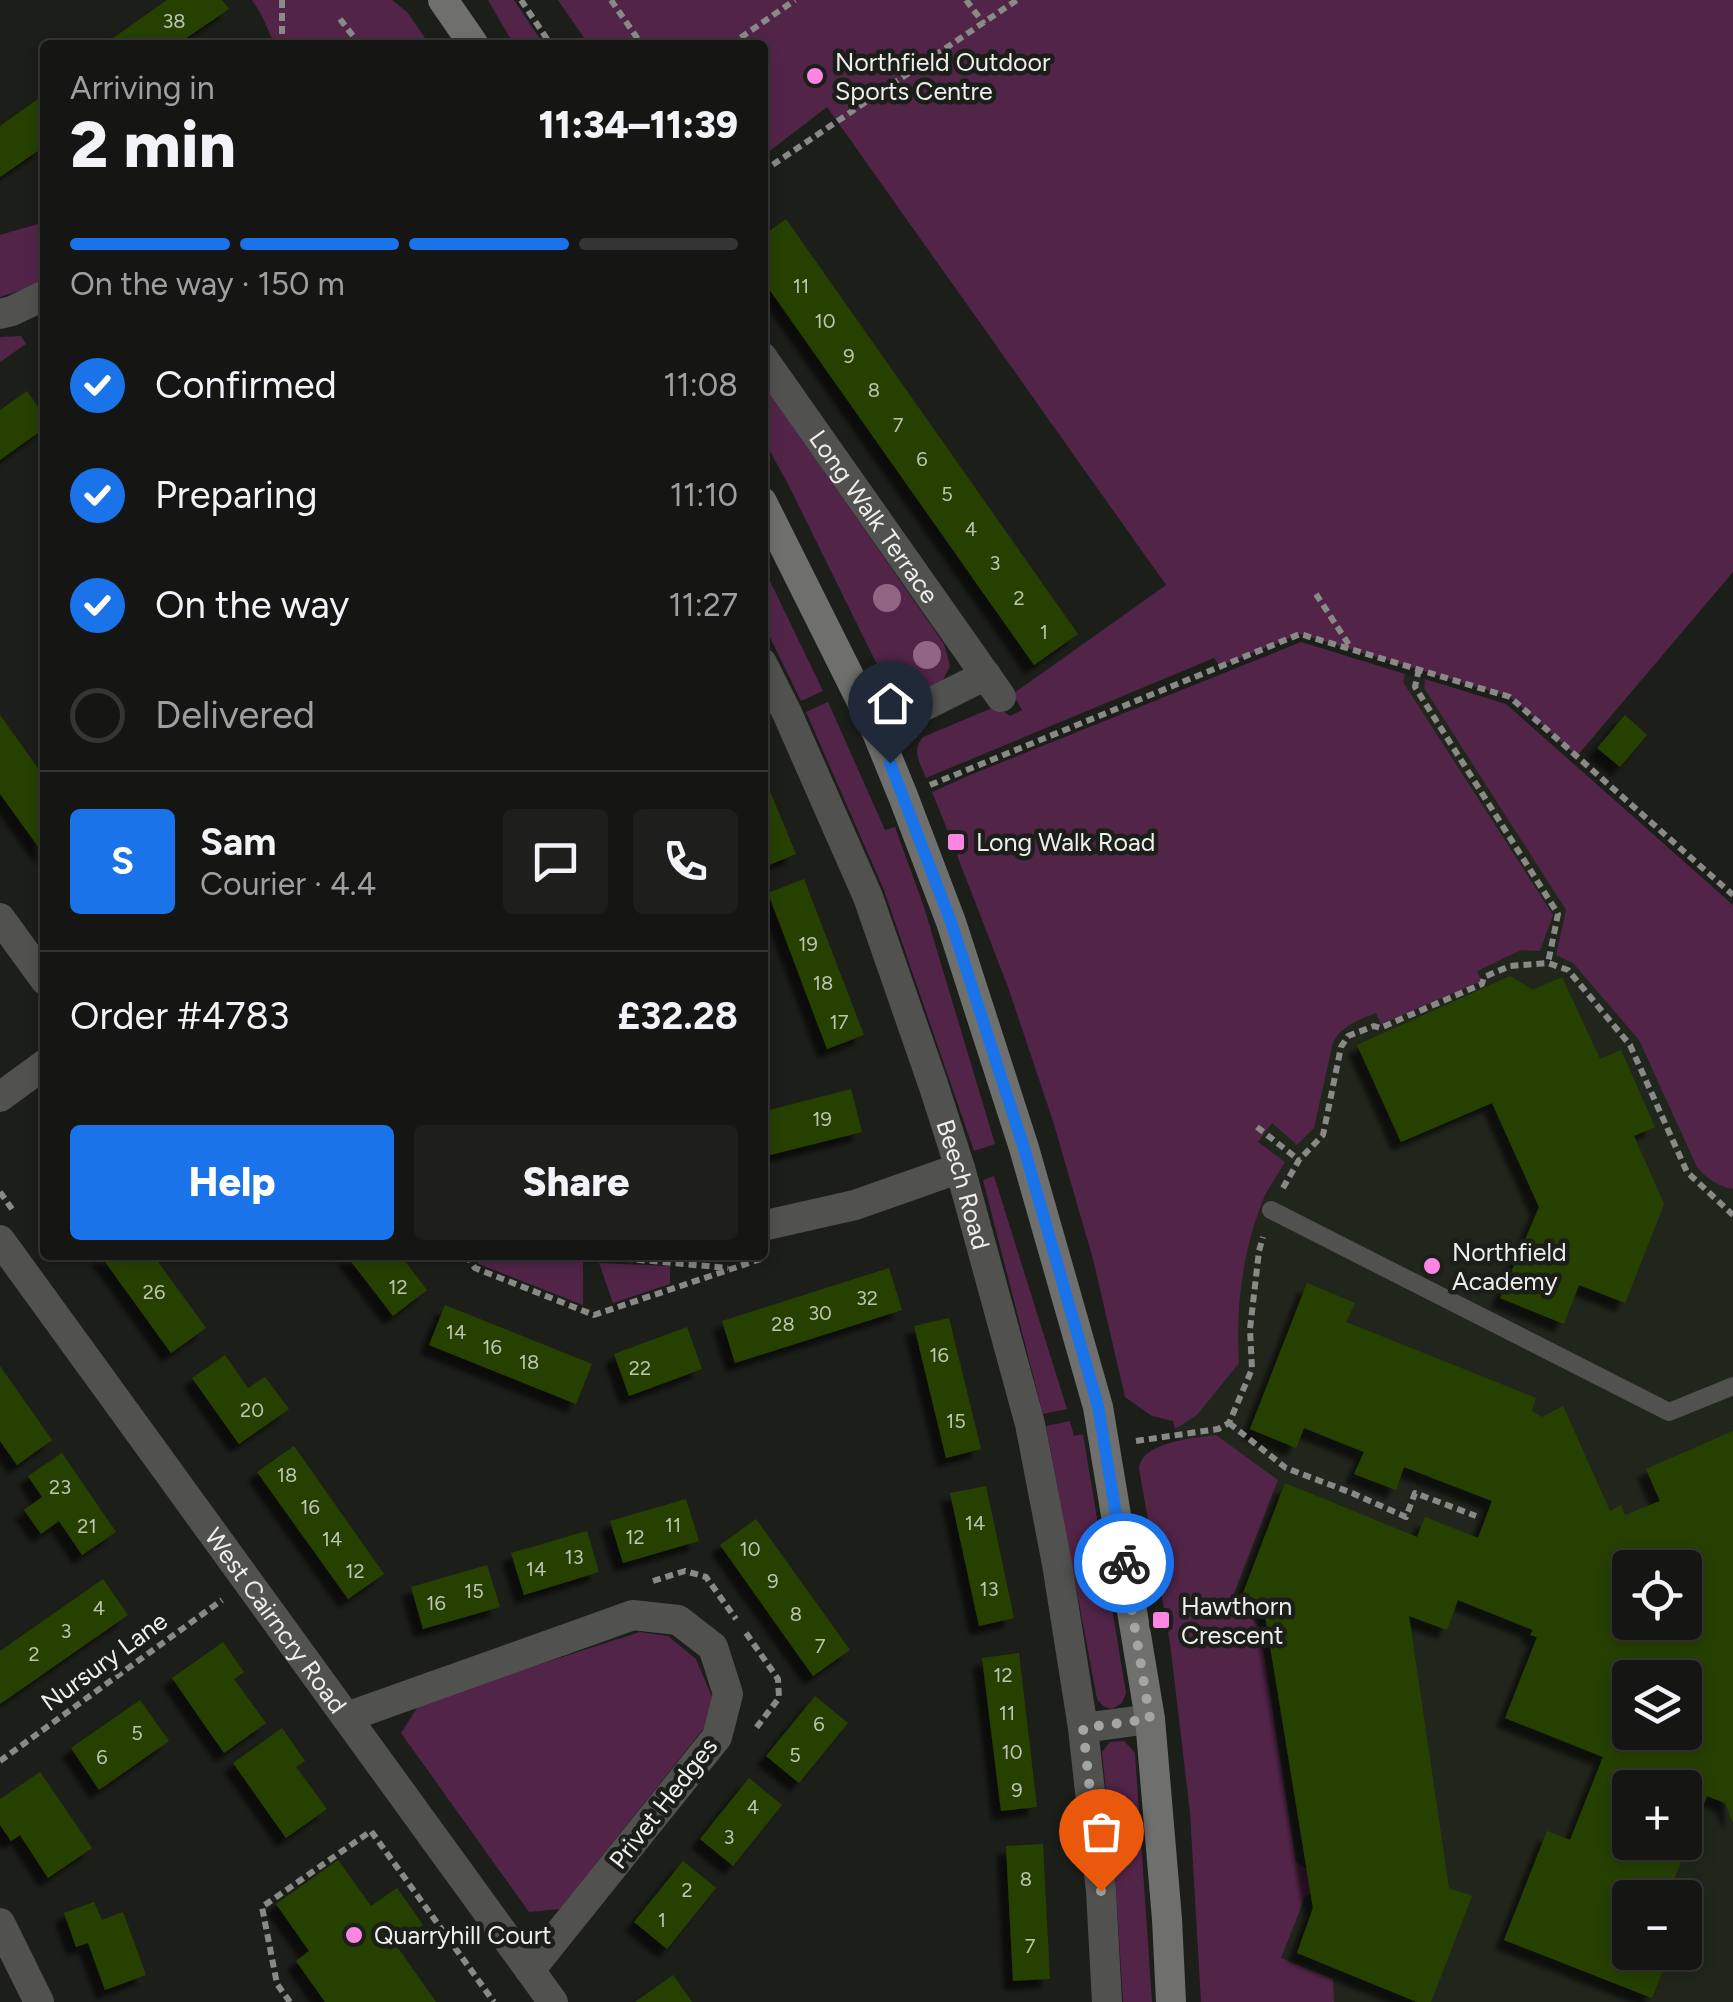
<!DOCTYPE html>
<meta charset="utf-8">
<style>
body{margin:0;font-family:Figtree,sans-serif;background:#1e1f1d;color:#f1f3f6;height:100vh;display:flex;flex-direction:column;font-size:38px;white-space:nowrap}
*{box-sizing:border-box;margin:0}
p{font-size:32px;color:#9d9fa0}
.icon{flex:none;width:55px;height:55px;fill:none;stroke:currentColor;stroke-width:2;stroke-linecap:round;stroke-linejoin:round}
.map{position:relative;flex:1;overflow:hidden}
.panel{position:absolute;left:40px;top:40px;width:728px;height:1220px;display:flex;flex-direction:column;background:#151614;border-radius:10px;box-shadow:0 5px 15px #0003,0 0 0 2px #343534}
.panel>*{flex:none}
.fabs{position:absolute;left:1612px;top:1550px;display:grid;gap:20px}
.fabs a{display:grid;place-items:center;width:90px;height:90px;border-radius:10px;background:#151614;box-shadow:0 5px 15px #0003,0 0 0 2px #343534;font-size:50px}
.pin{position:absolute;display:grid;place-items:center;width:85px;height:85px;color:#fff;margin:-102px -42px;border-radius:50% 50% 50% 0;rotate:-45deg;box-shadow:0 0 10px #0007}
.pin .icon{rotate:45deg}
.courier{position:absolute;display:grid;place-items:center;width:100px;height:100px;margin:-50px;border:8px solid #1a73e8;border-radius:50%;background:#fff;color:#222;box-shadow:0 2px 12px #0007}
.head em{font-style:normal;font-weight:800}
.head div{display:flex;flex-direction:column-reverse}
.head{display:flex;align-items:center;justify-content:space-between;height:170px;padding:0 30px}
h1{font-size:65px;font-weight:800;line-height:75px}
.bar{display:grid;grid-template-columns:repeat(4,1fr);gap:15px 10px;align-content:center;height:120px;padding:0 30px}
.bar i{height:12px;border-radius:8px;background:#343534}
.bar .selected{background:#1a73e8}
.bar p{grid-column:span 4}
.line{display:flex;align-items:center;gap:25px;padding:0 30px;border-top:2px solid #343534}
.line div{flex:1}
.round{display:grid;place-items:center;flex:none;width:105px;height:105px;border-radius:10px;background:#1e1f1d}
ol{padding:0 30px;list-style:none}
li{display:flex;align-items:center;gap:30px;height:110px}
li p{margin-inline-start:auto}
li .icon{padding:10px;border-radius:50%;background:#1a73e8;color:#fff;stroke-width:4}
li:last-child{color:#9d9fa0}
li i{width:55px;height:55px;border:5px solid #343534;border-radius:50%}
.primary-button{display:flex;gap:20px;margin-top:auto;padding:20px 30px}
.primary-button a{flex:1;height:115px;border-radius:10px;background:#1a73e8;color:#fff;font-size:40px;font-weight:800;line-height:115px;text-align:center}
.primary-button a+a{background:#1e1f1d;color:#f1f3f6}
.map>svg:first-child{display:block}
</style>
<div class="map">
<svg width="1733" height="2002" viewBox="0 0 1733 2002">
<defs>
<filter id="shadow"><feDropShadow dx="-9" dy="9" stdDeviation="2.5" flood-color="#0009"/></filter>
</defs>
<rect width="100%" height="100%" fill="#1c1e1a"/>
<!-- built -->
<path fill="#21261d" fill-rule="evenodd" d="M1301,642L1506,704L1733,905V2002H1243L1225,1742L1177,1436L1091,1110ZM1630,1568H1685V1622H1630ZM1630,1678H1685V1732H1630ZM1630,1788H1685V1842H1630ZM1630,1898H1685V1952H1630Z"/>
<!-- green -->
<path fill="#522548" d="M252,0H392L407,12L430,45H275L261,14Z
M488,0H514L544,45H514Z
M558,0H1733V572L1577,756L1510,697L1300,634L1220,666L1214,658L926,778C920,763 911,750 923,737L997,706L1010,716L1022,710L1013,694L1166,585L827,107L763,156L762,45H589Z
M45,222V279L30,287L0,297V235Z
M21,336L26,344L0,362V337Z
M762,382L944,644L950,666L941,684L897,705L787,482L763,439Z
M769,579L823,691L801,701L763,623V581Z
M1301,642L1405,674L1403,682L1553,915L1540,951L1521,950L1477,971L1481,981L1381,1024L1376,1013C1358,1020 1343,1025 1333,1042L1314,1128L1297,1145L1272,1123L1258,1142L1285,1162C1279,1173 1271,1184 1265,1195C1243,1247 1235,1308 1239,1363L1197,1415L1175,1429L1173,1421L1152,1416L1125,1397L1093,1259L1053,1121L1008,987L957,855L964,851L957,832L949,834L932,792L970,775Z
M1425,679L1506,704L1733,905V1189C1718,1186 1707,1179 1697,1167L1639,1040L1573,963L1556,955L1566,910L1424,688Z
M828,702L885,830L895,827L924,907L995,1144L974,1151L884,890L806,712Z
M994,1176L1067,1409L1043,1414L983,1180Z
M472,1255H560L583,1261V1305L479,1264Z
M599,1263L670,1266V1284L613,1303Z
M1070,1421L1074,1436L1083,1434L1126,1693L1122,1703L1112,1709L1103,1706L1097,1699L1046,1426Z
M1216,1435L1278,1480L1233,1596L1260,1628L1296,1862L1307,1869L1311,1894L1305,1897L1281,1958L1333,1979L1334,2002H1201L1190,1812L1170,1643L1139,1469C1141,1442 1193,1438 1216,1435Z
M640,1632L668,1636L696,1659L712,1697L704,1728L560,1909L529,1912L401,1733L420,1703Z
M1124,1741L1135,1753L1152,2002H1123L1116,1889L1102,1752L1110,1742Z"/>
<!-- building -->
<path fill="#284105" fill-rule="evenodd" filter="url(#shadow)" d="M167,0H222L229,9L176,45H103Z
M45,94V146L0,177V126Z
M786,219L1078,634L1034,665L762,279V236Z
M27,391L45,417V428L0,460V410Z
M0,715L45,778V856L0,794Z
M1625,715L1647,735L1620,767L1597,748Z
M762,772L796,854L762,868Z
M804,879L864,1035L827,1049L768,893Z
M1510,976L1533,990L1562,977L1600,1059L1621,1050L1655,1127L1634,1136L1664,1204L1625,1303L1579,1285L1564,1324L1500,1298L1539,1207L1492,1103L1401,1142L1357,1045Z
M851,1089L862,1132L762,1157V1112Z
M100,1255H153L206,1328L171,1353Z
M346,1255H400L427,1290L393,1316Z
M889,1268L902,1310L735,1363L722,1321Z
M1307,1283L1355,1303L1346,1322L1536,1398L1532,1411L1542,1417L1563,1406L1610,1511L1621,1505L1625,1515L1660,1501L1646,1469L1733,1431V1823L1725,1803L1707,1796L1674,1879L1697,1888L1685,1917V1898H1630V1952H1670L1652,1998L1504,1940L1547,1831L1570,1840L1603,1757L1505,1718L1537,1637L1530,1635L1533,1630L1458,1600L1447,1630L1409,1616L1449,1888L1472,1896L1431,2002H1417L1297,1953L1313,1908L1263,1603L1243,1593L1285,1483L1417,1537L1425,1517L1478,1538L1492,1501L1404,1467L1396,1490L1354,1474L1364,1452L1304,1428L1296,1448L1250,1429ZM1630,1568H1685V1622H1630ZM1630,1678H1685V1732H1630ZM1630,1788H1685V1842H1630Z
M445,1305L592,1364L576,1404L429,1345Z
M949,1318L981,1449L946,1458L914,1326Z
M687,1327L702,1369L629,1396L614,1354Z
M225,1355L248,1388L265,1377L289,1409L239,1444L192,1378Z
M0,1366L52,1440L17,1465L0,1441Z
M294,1446L384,1574L348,1599L257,1472Z
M62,1453L116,1532L82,1555L59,1521L41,1534L24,1510L42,1497L28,1476Z
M986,1486L1014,1618L979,1626L950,1493Z
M686,1499L699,1541L623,1563L610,1521Z
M756,1519L850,1650L813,1676L720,1545Z
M587,1531L599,1572L524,1595L511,1553Z
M487,1565L500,1607L423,1629L411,1587Z
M103,1579L128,1615L0,1704V1651Z
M223,1642L244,1672L234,1679L266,1723L224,1753L172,1678Z
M1019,1653L1037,1807L1001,1811L982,1658Z
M815,1696L848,1723L799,1783L766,1756Z
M140,1700L169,1741L99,1790L71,1748Z
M282,1728L305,1761L296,1767L327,1809L286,1838L233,1763Z
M40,1772L92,1848L48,1878L20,1835L11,1841L0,1825V1799Z
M749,1778L782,1805L733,1866L700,1839Z
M1043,1844L1050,1979L1013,1981L1006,1846Z
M338,1860L371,1906L397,1888L423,1925L396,1945L436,2002H325L296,1961L309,1951L276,1904Z
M683,1861L716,1888L667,1949L634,1922Z
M94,1902L102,1920L123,1912L146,1975L105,1990L88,1943L76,1947L64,1913Z
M673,1975L692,2002H635Z"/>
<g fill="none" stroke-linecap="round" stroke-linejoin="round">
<!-- path -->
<path stroke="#898a87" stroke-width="6" stroke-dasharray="8 5" stroke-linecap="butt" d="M282,0V45
M521,0L551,45
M611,0L642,45
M966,0L984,24
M340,19L360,45
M730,45L795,0
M762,172L1017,0
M1316,594L1351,648
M1419,669L1415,687L1558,914L1548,963
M930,785L1300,634L1510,697L1733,895
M1257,1127L1299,1160
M1283,1188L1299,1160L1323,1135L1341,1047L1348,1036L1374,1026L1380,1028L1482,984L1484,977L1510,966L1548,963L1568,970L1630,1045L1687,1172L1733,1215
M0,1192L12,1209
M466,1255L475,1268L594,1315L761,1259
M585,1255L728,1268
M1229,1423L1286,1468L1352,1493L1406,1517L1415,1493L1476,1516
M1136,1441L1218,1429L1229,1423L1252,1369L1250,1329L1259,1251L1263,1237
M653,1581L685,1571L706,1577L736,1619
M746,1633L778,1679L779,1698L756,1728
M0,1761L222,1600
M290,2002L277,1984L262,1907L371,1831L494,2002"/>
<!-- lane -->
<path stroke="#515250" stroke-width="18" d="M1271,1210L1669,1412L1733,1386"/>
<!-- street -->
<g stroke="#515250" stroke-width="30">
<path d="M0,314L12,311L45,295"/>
<path id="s1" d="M762,357L1001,697"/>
<path id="s2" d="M762,663L787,713L868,897L933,1084L960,1168L1030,1424L1057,1564L1083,1728L1101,1891L1107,2002"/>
<path d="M876,730L986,675"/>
<path d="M0,918L45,980"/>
<path d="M0,1097L45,1064"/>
<path d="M762,1226L855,1205L960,1168"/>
<path id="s3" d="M0,1240L553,2002"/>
<path d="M347,1717L633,1615L678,1620L713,1647L728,1694L717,1737L530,1970"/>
<path d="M1083,1728L1150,1719"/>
<path d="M0,1923L39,2002"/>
</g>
<!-- secondary -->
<path stroke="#6f706d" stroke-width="30" d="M443,0L474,45
M762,502L876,730L903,796L951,922L1024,1148L1098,1407L1150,1719L1167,1919L1171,2002"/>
</g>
<!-- trees -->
<g fill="#906684">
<circle cx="887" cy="598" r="14"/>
<circle cx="927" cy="655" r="14"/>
</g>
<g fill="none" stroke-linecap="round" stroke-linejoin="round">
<!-- done -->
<path stroke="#a4a6a3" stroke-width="10" stroke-dasharray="0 18" d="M1101,1891L1083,1728L1150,1719L1124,1563"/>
<!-- route -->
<path stroke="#1a73e8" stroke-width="12" d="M890,763L951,922L1024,1148L1098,1406L1124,1563"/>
</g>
<!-- markers -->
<g fill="#fd86e2" stroke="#1c1e1a" stroke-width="4">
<circle cx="815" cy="76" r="10"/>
<rect x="946" y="832" width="20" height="20" rx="5"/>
<circle cx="1432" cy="1266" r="10"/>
<rect x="1151" y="1610" width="20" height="20" rx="5"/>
<circle cx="354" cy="1935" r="10"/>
</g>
<g text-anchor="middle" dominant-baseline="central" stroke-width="9" stroke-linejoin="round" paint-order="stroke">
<!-- number labels -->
<g font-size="20" fill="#bcc4b3">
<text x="174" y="21">38</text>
<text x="801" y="286">11</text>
<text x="825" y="321">10</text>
<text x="849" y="356">9</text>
<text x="874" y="390">8</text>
<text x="898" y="425">7</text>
<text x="922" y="459">6</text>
<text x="947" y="494">5</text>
<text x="971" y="529">4</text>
<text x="995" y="563">3</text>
<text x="1019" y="598">2</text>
<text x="1044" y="632">1</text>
<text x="808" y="944">19</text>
<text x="823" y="983">18</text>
<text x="839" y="1022">17</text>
<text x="822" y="1119">19</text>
<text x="398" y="1287">12</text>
<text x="154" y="1292">26</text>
<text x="867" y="1298">32</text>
<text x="820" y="1313">30</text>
<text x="783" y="1324">28</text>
<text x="456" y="1332">14</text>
<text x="492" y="1347">16</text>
<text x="939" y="1355">16</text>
<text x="529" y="1362">18</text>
<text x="640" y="1368">22</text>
<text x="252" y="1410">20</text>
<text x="956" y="1421">15</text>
<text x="287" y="1475">18</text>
<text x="60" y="1487">23</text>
<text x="310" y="1507">16</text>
<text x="975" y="1523">14</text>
<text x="673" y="1525">11</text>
<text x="87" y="1526">21</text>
<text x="635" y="1537">12</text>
<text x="332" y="1539">14</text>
<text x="750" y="1549">10</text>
<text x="574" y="1557">13</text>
<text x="536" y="1569">14</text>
<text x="355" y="1571">12</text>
<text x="773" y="1581">9</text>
<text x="989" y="1589">13</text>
<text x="474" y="1591">15</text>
<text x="436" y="1603">16</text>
<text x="99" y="1608">4</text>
<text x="796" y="1614">8</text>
<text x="66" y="1631">3</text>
<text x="820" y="1646">7</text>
<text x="34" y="1654">2</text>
<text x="1003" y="1675">12</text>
<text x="1007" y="1713">11</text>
<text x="819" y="1724">6</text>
<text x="137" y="1733">5</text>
<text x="1012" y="1752">10</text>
<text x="795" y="1755">5</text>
<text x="102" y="1757">6</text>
<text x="1017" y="1790">9</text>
<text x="753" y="1807">4</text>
<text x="729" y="1837">3</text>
<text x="1026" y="1879">8</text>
<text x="687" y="1890">2</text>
<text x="662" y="1920">1</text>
<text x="1030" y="1946">7</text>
</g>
<!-- poi labels -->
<g font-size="25" fill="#eeefed" stroke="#1c1e1a" text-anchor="start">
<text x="835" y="62">Northfield Outdoor<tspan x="835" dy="29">Sports Centre</tspan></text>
<text x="976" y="842">Long Walk Road</text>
<text x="1452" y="1252">Northfield<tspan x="1452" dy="29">Academy</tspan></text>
<text x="1181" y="1606">Hawthorn<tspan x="1181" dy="29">Crescent</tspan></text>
<text x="374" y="1935">Quarryhill Court</text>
</g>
<!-- street labels -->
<g font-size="25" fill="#eeefed" stroke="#1c1e1a">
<text stroke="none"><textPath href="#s1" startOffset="195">Long Walk Terrace</textPath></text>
<text stroke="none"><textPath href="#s2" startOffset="560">Beech Road</textPath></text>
<text stroke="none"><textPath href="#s3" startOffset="470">West Cairncry Road</textPath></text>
<text transform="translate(104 1661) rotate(-36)">Nursury Lane</text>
<text transform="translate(663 1803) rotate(-52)">Privet Hedges</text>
</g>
</g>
</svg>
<div class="fabs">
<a><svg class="icon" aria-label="locate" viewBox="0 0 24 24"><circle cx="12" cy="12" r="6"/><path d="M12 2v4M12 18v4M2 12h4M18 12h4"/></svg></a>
<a><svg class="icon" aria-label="layers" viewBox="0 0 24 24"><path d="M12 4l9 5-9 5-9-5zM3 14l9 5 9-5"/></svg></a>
<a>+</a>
<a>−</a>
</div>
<div class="pin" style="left:1101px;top:1891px;background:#ea580c"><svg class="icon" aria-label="bag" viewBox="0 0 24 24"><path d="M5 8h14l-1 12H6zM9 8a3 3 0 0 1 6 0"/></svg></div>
<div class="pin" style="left:890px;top:763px;background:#1f2937"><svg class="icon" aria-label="home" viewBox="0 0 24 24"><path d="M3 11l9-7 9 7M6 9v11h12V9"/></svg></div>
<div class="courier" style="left:1124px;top:1563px"><svg class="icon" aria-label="bike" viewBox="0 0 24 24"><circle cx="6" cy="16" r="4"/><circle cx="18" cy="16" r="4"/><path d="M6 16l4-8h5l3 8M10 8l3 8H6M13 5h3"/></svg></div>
<section class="panel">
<div class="head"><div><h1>2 min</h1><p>Arriving in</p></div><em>11:34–11:39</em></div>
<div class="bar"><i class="selected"></i><i class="selected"></i><i class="selected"></i><i></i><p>On the way · 150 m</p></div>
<ol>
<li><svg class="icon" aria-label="check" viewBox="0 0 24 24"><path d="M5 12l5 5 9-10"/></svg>Confirmed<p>11:08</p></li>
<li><svg class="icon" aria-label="check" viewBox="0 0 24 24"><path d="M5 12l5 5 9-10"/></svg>Preparing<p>11:10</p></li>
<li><svg class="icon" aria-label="check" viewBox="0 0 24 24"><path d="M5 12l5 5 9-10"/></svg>On the way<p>11:27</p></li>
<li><i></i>Delivered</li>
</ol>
<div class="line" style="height:180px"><b class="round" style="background:#1a73e8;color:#fff">S</b><div><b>Sam</b><p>Courier · 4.4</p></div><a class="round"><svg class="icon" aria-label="chat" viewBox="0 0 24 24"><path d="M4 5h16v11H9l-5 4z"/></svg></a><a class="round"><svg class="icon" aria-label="phone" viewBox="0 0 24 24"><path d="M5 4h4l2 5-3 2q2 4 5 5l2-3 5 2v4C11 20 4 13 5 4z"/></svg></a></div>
<div class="line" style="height:130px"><div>Order #4783</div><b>£32.28</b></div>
<div class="primary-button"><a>Help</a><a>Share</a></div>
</section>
</div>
